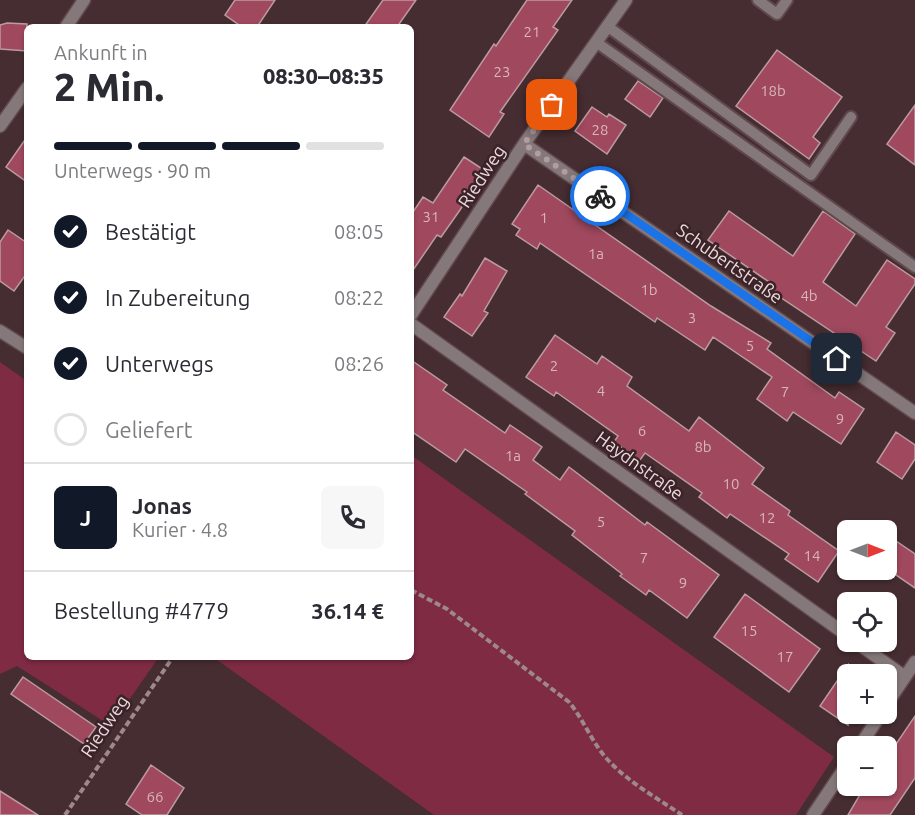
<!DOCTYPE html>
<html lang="de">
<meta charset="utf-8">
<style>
body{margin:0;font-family:Ubuntu,sans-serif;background:#f7f7f7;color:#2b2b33;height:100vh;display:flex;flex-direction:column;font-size:22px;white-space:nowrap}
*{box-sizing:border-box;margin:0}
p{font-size:20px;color:#7c7c81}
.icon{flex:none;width:33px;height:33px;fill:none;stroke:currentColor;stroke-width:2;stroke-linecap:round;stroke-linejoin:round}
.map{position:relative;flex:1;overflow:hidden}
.side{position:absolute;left:24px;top:24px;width:390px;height:636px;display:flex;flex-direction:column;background:#fff;border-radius:9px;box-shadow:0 2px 4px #0004}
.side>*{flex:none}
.needle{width:39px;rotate:90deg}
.tools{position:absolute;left:837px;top:520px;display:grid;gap:12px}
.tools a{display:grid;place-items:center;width:60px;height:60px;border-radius:9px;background:#fff;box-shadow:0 2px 4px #0004;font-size:30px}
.pin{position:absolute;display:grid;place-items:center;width:51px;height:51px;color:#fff;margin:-26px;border-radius:12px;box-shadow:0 3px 9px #0006}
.courier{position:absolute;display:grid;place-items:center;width:60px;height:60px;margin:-30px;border:4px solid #1a73e8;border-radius:50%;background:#fff;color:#222;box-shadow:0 2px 8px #0007}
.head em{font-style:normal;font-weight:800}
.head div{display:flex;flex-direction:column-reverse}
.head{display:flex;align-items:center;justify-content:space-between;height:102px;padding:0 30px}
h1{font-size:39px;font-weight:800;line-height:45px}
.bar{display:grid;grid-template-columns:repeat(4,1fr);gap:9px 6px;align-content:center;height:72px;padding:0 30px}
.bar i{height:8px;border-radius:4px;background:#e1e1e2}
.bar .on{background:#111827}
.bar p{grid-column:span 4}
.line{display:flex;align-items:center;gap:15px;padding:0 30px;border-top:2px solid #e1e1e2}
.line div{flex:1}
.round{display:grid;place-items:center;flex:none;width:63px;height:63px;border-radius:9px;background:#f7f7f7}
ol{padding:0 30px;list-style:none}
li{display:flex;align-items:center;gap:18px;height:66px}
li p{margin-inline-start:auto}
li .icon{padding:6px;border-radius:50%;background:#111827;color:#fff;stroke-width:4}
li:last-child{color:#7c7c81}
li i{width:33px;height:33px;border:3px solid #e1e1e2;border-radius:50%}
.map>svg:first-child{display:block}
</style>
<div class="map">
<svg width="915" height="815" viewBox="0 0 915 815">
<rect width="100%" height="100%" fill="#462d31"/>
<!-- green -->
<path fill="#7e2b43" d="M0,362L27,381V657H159L111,726L17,666L0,674Z
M411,455L834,757L796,815H434L213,657H411Z"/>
<!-- building -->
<path fill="#a0485e" stroke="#bb9ba1" stroke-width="1.5" d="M235,0H275L257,27H242L225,15Z
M383,0H416L397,27H364Z
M527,0H572L553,27L558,30L500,112L504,114L489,137L450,110L494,44L496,46Z
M7,23L27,24V51L0,49V25Z
M777,50L842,97L813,137L820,143L809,159L736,106Z
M638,81L663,98L650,117L625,99Z
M915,105V165L887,144Z
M592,107L607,117L609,114L626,125L607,154L575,131Z
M27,137V182L6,167Z
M464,157L484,170L460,210L441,237L437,235L411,273V215L423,197L433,203Z
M538,185L711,306L771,343L767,349L835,398L839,392L864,409L841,444L793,412L787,421L757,399L772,377L713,337L705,350L657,318L655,322L540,243L537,249L516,235L520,229L512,224Z
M729,211L793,256L823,211L855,234L823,282L856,306L887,260L915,279V284L886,327L895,333L876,361L768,289L772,284L708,240Z
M8,230L27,243V273L14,291L0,281V242Z
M485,258L507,271L484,311L488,313L472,336L444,317L460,294L462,296Z
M555,335L597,364L602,356L632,377L627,386L689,431L699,417L764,468L752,484L790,511L788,515L839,551L818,582L785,559L789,554L730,514L727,518L699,497L702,493L645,453L640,460L614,442L618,436L556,392L554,396L526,377Z
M411,360L447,385L443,390L505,433L510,425L542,447L533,460L560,480L569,467L645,525L647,522L719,575L687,618L649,590L646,595L620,576L622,574L572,535L575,531L525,494L527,492L465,449L456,462L411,431Z
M896,432L915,445V459L902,479L877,462Z
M893,539L915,554V588L886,568V550Z
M745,594L820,649L789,692L714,637Z
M848,665V725L820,706Z
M23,677L96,727L84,744L11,694Z
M915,716V778L890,815H848L865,786H886V759Z
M151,765L184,788L167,815H142L126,804Z
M0,791L38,815H0Z"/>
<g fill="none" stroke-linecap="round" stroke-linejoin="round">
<!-- lane casing -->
<g stroke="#60494c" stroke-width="14">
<path id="lane" d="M758,0L777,14L787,0
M607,26L811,175L851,117
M596,42L915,267"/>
</g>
<!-- street casing -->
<g stroke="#60494c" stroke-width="15">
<path id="street" d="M66,27L84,0
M0,126L27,88
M524,144L915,413
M411,315L524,144L626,0
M411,324L848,636
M0,331L27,348
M856,642L905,677
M886,705L915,662
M859,747L881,714
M813,815L848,763"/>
</g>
<!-- path -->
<path stroke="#9d888c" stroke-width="4" stroke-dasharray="6 3" stroke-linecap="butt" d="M411,590L447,609L569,702C584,720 592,743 608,760C628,782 657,798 682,815
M65,815L173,657"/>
<!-- lane -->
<use href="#lane" stroke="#85787a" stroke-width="10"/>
<!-- street -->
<use href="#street" stroke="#85787a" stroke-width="12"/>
</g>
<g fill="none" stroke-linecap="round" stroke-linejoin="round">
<!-- done -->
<path stroke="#b19da0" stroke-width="6" stroke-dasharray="0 10.8" d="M552,105L524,144L600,196"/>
<!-- route -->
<path stroke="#1a73e8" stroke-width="8" d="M600,196L837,359"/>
</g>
<g text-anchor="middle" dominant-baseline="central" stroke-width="5" stroke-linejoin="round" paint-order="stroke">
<!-- number labels -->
<g font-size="15" fill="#d8b5bc">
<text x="532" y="31">21</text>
<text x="502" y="71">23</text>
<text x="773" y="90">18b</text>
<text x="600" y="129">28</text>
<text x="431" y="216">31</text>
<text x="544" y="217">1</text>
<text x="596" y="253">1a</text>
<text x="649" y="289">1b</text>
<text x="809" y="295">4b</text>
<text x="692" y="317">3</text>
<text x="750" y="345">5</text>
<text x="554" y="365">2</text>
<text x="601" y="390">4</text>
<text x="785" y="391">7</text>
<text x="840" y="418">9</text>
<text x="642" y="430">6</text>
<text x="703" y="446">8b</text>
<text x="513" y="455">1a</text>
<text x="731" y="483">10</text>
<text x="767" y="517">12</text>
<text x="601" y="521">5</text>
<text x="812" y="555">14</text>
<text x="644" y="557">7</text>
<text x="683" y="582">9</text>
<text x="749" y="630">15</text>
<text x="785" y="656">17</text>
<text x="155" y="796">66</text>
</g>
<!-- street labels -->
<g font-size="18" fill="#ead9dc" stroke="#3b2328">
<text transform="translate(481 176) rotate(-57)">Riedweg</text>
<text transform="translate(730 263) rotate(35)">Schubertstraße</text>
<text transform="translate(640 465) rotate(36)">Haydnstraße</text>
<text transform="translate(104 726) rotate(-56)">Riedweg</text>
</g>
</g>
</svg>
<div class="tools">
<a><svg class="needle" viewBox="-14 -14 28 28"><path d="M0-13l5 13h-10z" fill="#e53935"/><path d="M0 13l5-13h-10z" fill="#7c7c81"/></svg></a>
<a><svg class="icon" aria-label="locate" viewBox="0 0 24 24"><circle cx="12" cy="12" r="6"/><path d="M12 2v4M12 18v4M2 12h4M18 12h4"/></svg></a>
<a>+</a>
<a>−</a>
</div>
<div class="pin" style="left:552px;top:105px;background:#ea580c"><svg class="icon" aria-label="bag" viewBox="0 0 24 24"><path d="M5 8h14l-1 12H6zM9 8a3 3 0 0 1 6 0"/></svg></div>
<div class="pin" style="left:837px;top:359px;background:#1f2937"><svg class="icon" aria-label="home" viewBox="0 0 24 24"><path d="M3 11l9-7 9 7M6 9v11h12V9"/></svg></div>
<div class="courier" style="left:600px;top:196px"><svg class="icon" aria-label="bike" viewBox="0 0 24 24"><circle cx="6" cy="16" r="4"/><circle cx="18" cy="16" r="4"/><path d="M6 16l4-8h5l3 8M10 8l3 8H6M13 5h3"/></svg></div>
<section class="side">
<div class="head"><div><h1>2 Min.</h1><p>Ankunft in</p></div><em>08:30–08:35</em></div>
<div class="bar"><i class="on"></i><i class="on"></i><i class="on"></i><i></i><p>Unterwegs · 90 m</p></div>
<ol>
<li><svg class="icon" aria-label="check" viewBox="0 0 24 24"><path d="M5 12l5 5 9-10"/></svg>Bestätigt<p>08:05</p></li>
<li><svg class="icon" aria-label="check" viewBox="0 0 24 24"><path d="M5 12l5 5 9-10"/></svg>In Zubereitung<p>08:22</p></li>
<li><svg class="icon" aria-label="check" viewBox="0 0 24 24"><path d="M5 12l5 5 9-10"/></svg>Unterwegs<p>08:26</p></li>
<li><i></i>Geliefert</li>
</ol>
<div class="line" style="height:108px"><b class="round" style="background:#111827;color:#fff">J</b><div><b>Jonas</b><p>Kurier · 4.8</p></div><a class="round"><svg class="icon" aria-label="phone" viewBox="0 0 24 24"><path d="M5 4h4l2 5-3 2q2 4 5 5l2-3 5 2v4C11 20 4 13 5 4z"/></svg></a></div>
<div class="line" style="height:78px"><div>Bestellung #4779</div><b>36.14 €</b></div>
</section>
</div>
